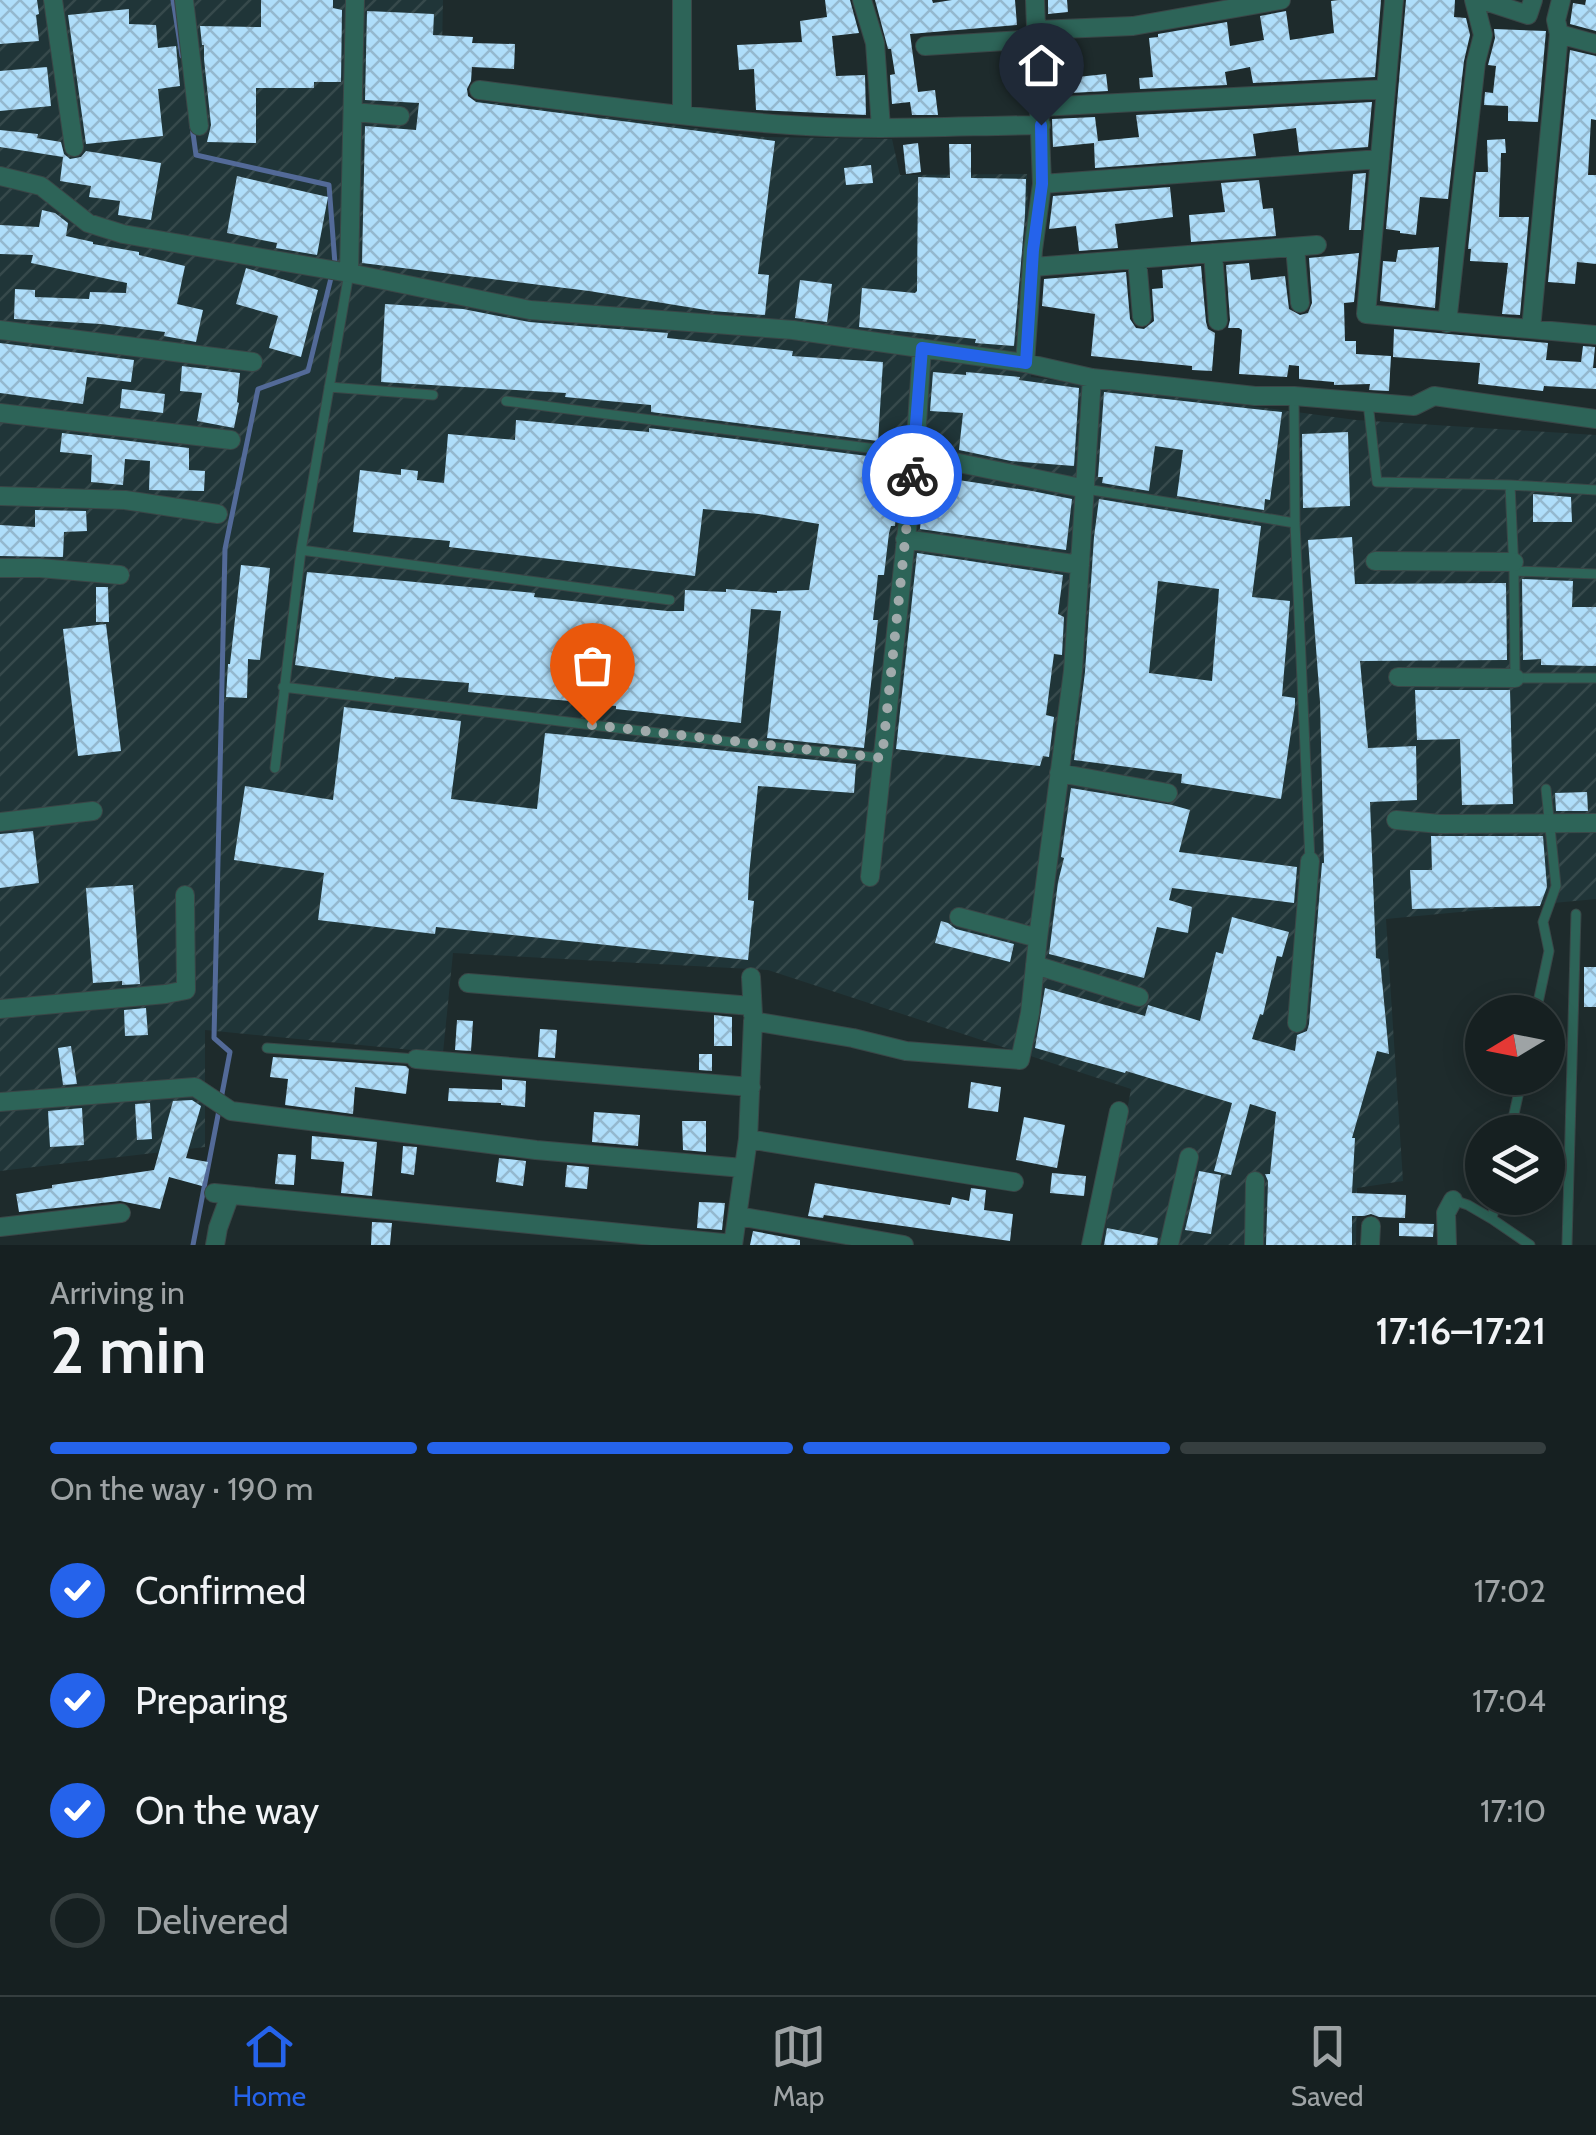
<!DOCTYPE html>
<meta charset="utf-8">
<style>
body{margin:0;font-family:Cabin,sans-serif;background:#232d2e;color:#f1f3f6;height:100vh;display:flex;flex-direction:column;font-size:38px;white-space:nowrap}
*{box-sizing:border-box;margin:0}
p{font-size:32px;color:#9ea3a5}
.icon{flex:none;width:55px;height:55px;fill:none;stroke:currentColor;stroke-width:2;stroke-linecap:round;stroke-linejoin:round}
.map{position:relative;height:1245px;overflow:hidden}
.panel{display:flex;flex-direction:column;background:#162021;flex:1}
.panel>*{flex:none}
.needle{width:65px;rotate:260deg}
.fabs{position:absolute;left:1465px;top:995px;display:grid;gap:20px}
.fabs a{display:grid;place-items:center;width:100px;height:100px;border-radius:50%;background:#162021;box-shadow:0 5px 25px #0003,0 0 0 2px #353e3f;font-size:50px}
.pin{position:absolute;display:grid;place-items:center;width:85px;height:85px;color:#fff;margin:-102px -42px;border-radius:50% 50% 50% 0;rotate:-45deg;box-shadow:0 0 10px #0007}
.pin .icon{rotate:45deg}
.courier{position:absolute;display:grid;place-items:center;width:100px;height:100px;margin:-50px;border:8px solid #2563eb;border-radius:50%;background:#fff;color:#222;box-shadow:0 2px 12px #0007}
.headline em{font-style:normal;font-weight:600}
.headline div{display:flex;flex-direction:column-reverse}
.headline{display:flex;align-items:center;justify-content:space-between;height:170px;padding:0 50px}
h1{font-size:65px;font-weight:600;line-height:75px}
.bar{display:grid;grid-template-columns:repeat(4,1fr);gap:15px 10px;align-content:center;height:120px;padding:0 50px}
.bar i{height:12px;border-radius:8px;background:#353e3f}
.bar .on{background:#2563eb}
.bar p{grid-column:span 4}
ol{padding:0 50px;list-style:none}
li{display:flex;align-items:center;gap:30px;height:110px}
li p{margin-inline-start:auto}
li .icon{padding:10px;border-radius:50%;background:#2563eb;color:#fff;stroke-width:4}
li:last-child{color:#9ea3a5}
li i{width:55px;height:55px;border:5px solid #353e3f;border-radius:50%}
.tabs{display:flex;justify-content:space-around;align-items:center;height:140px;border-top:2px solid #353e3f;background:#162021;font-size:28px;color:#9ea3a5}
.tabs a{display:grid;justify-items:center;gap:5px}
.tabs .on{color:#2563eb}
.map>svg:first-child{display:block}
</style>
<div class="map">
<svg width="1596" height="1245" viewBox="0 0 1596 1245">
<defs>
<pattern id="industrial-furrows" width="10" height="10" patternUnits="userSpaceOnUse" patternTransform="scale(2.5)"><rect width="10" height="10" fill="#203538"/><path d="M-1 1l2-2M0 10L10 0M9 11l2-2" fill="none" stroke="#36494b"/></pattern>
<pattern id="building-cross-hatch" width="8" height="8" patternUnits="userSpaceOnUse" patternTransform="scale(2.5)"><rect width="8" height="8" fill="#afdefa"/><path d="M0 0l8 8M0 8l8-8" fill="none" stroke="#94b8ce"/></pattern>
</defs>
<rect width="100%" height="100%" fill="#1e2b2c"/>
<!-- industrial -->
<path fill="url(#industrial-furrows)" d="M0,0H443L441,96L764,137L892,139L900,175L1027,174L1031,377L1356,420L1596,435V899L1386,919L1403,1181L1357,1188L1356,1245H1102L1131,1089L768,970L453,953L443,1053L205,1030V1147L0,1171Z"/>
<g fill="none" stroke-linecap="round" stroke-linejoin="round">
<!-- stream -->
<path stroke="#536a98" stroke-width="5" d="M173,0L182,56
M192,126L196,155L329,185L335,264
M221,1099L230,1052L214,1038L225,549L258,389L308,371L332,274
M193,1245L219,1110"/>
</g>
<!-- building -->
<path fill="url(#building-cross-hatch)" fill-rule="evenodd" d="M0,0H37L39,14L36,15L39,41L0,44Z
M261,0H333V8L342,10L341,82H314V88H256V143L207,142L211,125L204,59V45H202L200,26L261,27Z
M825,0H850L859,33L832,36L836,76L865,75L866,115L756,110L754,69L739,70L737,45L802,42L800,21L827,17Z
M875,0H932L933,3L952,0H1015L1017,25L910,34L918,92L935,90L938,115H912L910,102L892,104L890,75L895,74L891,49H888Z
M1048,0H1067L1068,12L1048,14Z
M1339,0H1381L1375,77L1253,83L1250,67L1225,72L1227,85L1140,89L1139,78L1153,77L1149,38L1158,37V34L1227,22L1230,46L1264,40L1260,16L1286,11L1290,40L1334,33L1331,1Z
M1406,0H1455L1454,17L1466,18L1470,35L1464,61L1448,199L1420,197L1416,235L1400,233V231L1386,229Z
M1586,0H1596V31L1570,24L1573,3L1585,5Z
M129,9V24L156,25L158,48L176,46L180,86L158,89L163,136L86,144L68,15Z
M367,11L434,14L433,35L473,37L472,43L515,44L514,69L472,67L471,81L467,89L468,96L476,102L775,141L758,274L769,275L765,315L712,311L589,291L362,263L365,126L416,130L419,103L365,100Z
M1494,29L1546,31L1538,122L1508,121V106L1484,105L1485,92L1493,93L1496,66L1488,65L1495,38Z
M1073,41L1077,77L1106,74L1108,91L1051,94L1049,42Z
M1570,50L1596,56V120L1591,119L1588,175H1596V264L1577,262L1575,284L1548,282Z
M47,67L51,106L0,111V71Z
M1372,102L1368,147L1299,152L1296,128L1253,134L1256,156L1095,168L1094,143L1053,147L1052,119L1095,117L1098,141L1139,137L1136,115Z
M0,130L38,134L37,138L61,142L64,154L70,159L81,157L86,151L161,163L151,220L118,215L120,201L89,197L91,186L60,181L63,157L0,147Z
M1505,139L1506,153H1501L1499,217H1529L1520,315L1502,314L1508,263L1470,261L1471,249H1468L1476,172H1488L1487,140Z
M918,143L921,172L906,174L903,145Z
M949,144H971V178L1026,179L1025,215L1014,346L975,343L976,339L859,327L862,288L915,293L917,291L918,177L950,178Z
M871,165L873,183L846,185L844,168Z
M1366,173L1361,230H1349L1353,174Z
M237,176L328,197L317,255L276,248L277,243L227,233Z
M1259,180L1263,209L1273,208L1276,236L1191,242L1189,215L1225,212L1221,183Z
M1170,187L1173,217L1115,224L1118,248L1079,251L1076,226L1049,229L1053,196Z
M42,210L55,213L68,223L66,236L93,242V244L139,252V255L185,266L177,304L203,310L196,342L164,336L165,332L101,324L14,319L15,289L35,290V297L89,299L90,292L126,293L127,283L31,263L33,255L0,254V225L39,227Z
M1439,247L1435,308L1380,301L1383,261L1396,262L1398,250Z
M1359,253L1354,302L1344,303L1345,341H1356V354L1391,356L1389,391L1369,390L1370,384L1334,385V382L1299,379V366L1289,365L1287,377L1239,374L1242,330L1239,328H1228L1230,320L1226,265L1249,263L1251,280L1285,276L1289,309L1300,315L1308,313L1312,303L1309,258Z
M1201,266L1206,322L1208,329L1215,333L1212,371L1192,370V366L1091,356L1095,314L1042,306L1044,279L1126,272L1130,319L1136,328L1144,329L1154,321L1152,289L1163,288L1162,270Z
M246,268L318,290L301,357L269,348L278,316L236,304Z
M800,280L832,284L827,322L795,318Z
M385,304L463,309L529,322L668,333L667,338L793,351L792,356L883,362L878,441L651,412V405L565,397L566,393L381,382Z
M1394,329L1548,343L1546,360L1581,362L1583,346L1595,347L1593,368H1596V389L1544,386L1543,391L1478,384L1480,363L1393,357Z
M0,343L134,360L131,382L87,377L83,404L0,393Z
M182,366L240,373L237,402L239,403L234,428L197,421L202,393L180,391Z
M933,372L966,375V372L1020,377L1019,380L1079,388L1074,466L1011,461L959,450L963,413L930,411Z
M122,389L165,394L163,413L120,408Z
M1104,392L1282,412L1270,500L1265,499L1264,510L1177,496L1183,450L1155,446L1149,491L1102,483L1103,477H1098Z
M516,420L649,432V428L899,460L897,472L900,473L895,526H891L889,533L884,575H878L873,620H878L864,748L767,738L781,611L751,609L741,723L616,709V706L570,702V701L468,692L469,683L395,677L394,679L295,665L307,572L535,593L534,597L667,611H684L685,590L726,592V589L777,593V591L809,590L819,524L759,514L703,509L695,576L449,547L450,541L353,532L360,470L401,475V469L418,471L417,480L444,483L448,434L515,440Z
M1348,432L1350,506L1303,508L1302,434Z
M62,433L189,448V470L205,471L204,491L149,490L150,461L125,459L123,485L91,482L92,455L60,452Z
M925,475L1032,491L1072,499L1066,550L920,529Z
M1533,494L1571,497L1572,522H1533Z
M1099,499L1261,526L1252,597L1290,601L1282,696L1295,698V705L1281,799L1181,783L1182,774L1074,760L1085,672L1094,537ZM1158,581L1219,589L1212,681L1149,673Z
M35,510L86,511L87,531L64,532L63,557L0,556V525L35,527Z
M1352,537L1355,584L1506,583L1507,660L1360,661L1368,748L1416,746L1417,800L1370,802L1376,958L1380,959L1389,1054L1377,1051L1352,1138H1355L1352,1193L1406,1195L1405,1218L1379,1217L1371,1214L1364,1216H1352V1245H1266L1268,1181L1265,1174H1270L1276,1112L1250,1104L1231,1175L1214,1171L1232,1103L1126,1071L1125,1073L1035,1048L1045,988L1145,1016L1148,1005L1200,1021L1216,952L1223,954L1232,917L1289,932L1282,957L1277,956L1263,1015L1260,1014L1252,1039L1295,1051L1297,1035L1307,1031L1309,1024L1322,863H1324L1320,702L1308,540Z
M917,553L1063,575L1058,614L1064,617L1062,655L1054,654L1046,715L1054,717L1049,757L1043,756L1040,766L896,749Z
M241,565L270,568L260,660L248,659L247,698L226,697L228,664H230Z
M1522,579L1573,581L1572,607H1596V666L1541,665V659L1523,660Z
M96,587H108L109,622H96Z
M106,624L121,751L78,756L63,629Z
M1415,690H1510L1513,804L1462,805L1460,739L1417,740Z
M344,707L461,721L451,799L537,809L545,733L856,764L854,793L758,786L749,875L748,900L754,901L748,960L436,927L435,934L318,920L324,873L234,860L245,786L333,800Z
M1071,788L1172,805L1190,810L1179,852L1297,867L1294,903L1172,888L1169,900L1192,907L1188,933L1157,927L1144,978L1049,954L1058,882L1064,858L1061,857Z
M1587,792L1588,811H1556L1555,793Z
M33,831L39,883L0,888V834Z
M1431,836H1543L1547,887L1540,906L1412,909L1410,870H1432Z
M133,885L140,984L122,985V981L93,983L86,888Z
M941,921L948,923L956,929L1014,944L1010,962L935,943Z
M1584,967H1596V1007H1584Z
M146,1008L148,1035L125,1036L124,1010Z
M714,1015L732,1017V1046H714Z
M457,1020L473,1021L471,1051L455,1050Z
M540,1029L557,1030L555,1058L538,1057Z
M71,1046L77,1084L63,1085L58,1048Z
M699,1054H712V1071L699,1070Z
M273,1057L406,1066L409,1069L406,1094L355,1087L353,1114L285,1105L288,1079L270,1077Z
M502,1079L526,1081L525,1107L501,1105V1103L448,1101L449,1088L502,1090Z
M971,1082L1001,1087L998,1112L968,1108Z
M192,1100L201,1106L186,1158L208,1162L202,1186L169,1177L160,1209L120,1201L19,1212L16,1194L52,1188V1185L154,1170L173,1101Z
M150,1103L152,1139L137,1140L135,1104Z
M82,1108L84,1145L50,1147L48,1111Z
M594,1112L640,1115L638,1146L592,1142Z
M1024,1117L1065,1125L1057,1168L1016,1160Z
M682,1121H706V1152L683,1150Z
M312,1136L377,1142L372,1196L341,1193L344,1162L311,1159Z
M403,1146L417,1147L414,1175L401,1173Z
M278,1154L296,1155L294,1185L275,1184Z
M499,1158L526,1161L523,1186L496,1182Z
M567,1165L589,1167L587,1189L565,1187Z
M1199,1171L1221,1175L1211,1234L1185,1230Z
M1052,1173L1086,1176L1084,1196L1050,1193Z
M815,1183L950,1205L952,1197L969,1201L971,1188L986,1190L984,1210L1013,1214L1010,1241L824,1215L823,1218L808,1216Z
M699,1202L725,1203L722,1230L697,1228Z
M372,1222L392,1223L390,1245H371Z
M1399,1223L1434,1224L1433,1237L1399,1236Z
M1107,1228L1158,1238L1157,1245H1104Z
M753,1231L800,1240V1245H750Z"/>
<g fill="none" stroke-linecap="round" stroke-linejoin="round">
<!-- lane casing -->
<g stroke="#3a4647" stroke-width="11">
<path id="lane" d="M329,387L433,395
M1294,396L1295,523L1310,861
M506,401L915,454
M1368,403L1377,482L1510,485L1596,490
M1510,485L1514,571L1596,574
M1086,489L1295,523
M301,550L670,600
M1514,571L1515,678H1596
M283,687L747,744L881,758
M275,768L301,550L349,273
M1536,1012L1549,951L1543,922L1556,886L1546,789
M267,1048L416,1059
M1510,1132L1522,1078
M1496,1198L1492,1219L1530,1245
M1453,1200L1468,1205L1492,1219
M1567,1245L1576,914"/>
</g>
<!-- street casing -->
<g stroke="#3a4647" stroke-width="20">
<path id="street" d="M53,0L74,147
M184,0L199,126
M682,0V115
M862,0L875,43L881,128
M1394,0L1366,314L1596,335
M1482,0L1528,15L1533,0
M1037,30L1133,26L1281,0
M1559,34L1556,20L1561,0
M925,46L1037,39
M479,90C583,103 686,118 790,125C873,131 957,126 1041,125
M1040,107L1386,89
M353,112L400,116
M0,176L41,186L88,223L123,234L349,273L530,310L793,330L1025,363L1092,378L1255,396H1294L1414,406L1434,396L1596,419
M1042,184L1380,159
M1295,247L1300,303
M1213,253L1218,321
M1137,259L1142,317
M1033,267L1317,245
M349,273L355,0
M1447,323L1476,62L1483,35L1474,0
M1531,329L1559,34L1596,44
M0,330L253,362
M1025,363L1033,250L1042,184L1035,0
M0,413L231,440
M915,454L1086,489
M0,496L125,500L218,514
M905,539L1080,565
M1375,561L1514,562
M0,568H40L120,575
M1398,677L1515,678
M1059,773L1168,793
M1396,820L1440,824L1596,823
M0,822L93,811
M870,877L915,454L922,348
M959,917L1038,938
M1035,965L1139,997
M751,977L753,1015
M468,983L752,1006
M0,1009L166,994L186,990L185,895
M1297,1023L1310,861
M416,1059L751,1087
M0,1102L195,1087L231,1111L536,1150L743,1168
M748,1139L1014,1182
M214,1193L733,1244
M738,1216L904,1245
M0,1227L121,1213
M215,1245L218,1228L230,1195
M733,1245L748,1139L753,1021L853,1038L906,1051L1020,1060L1030,1013L1038,938L1073,671L1092,378
M1091,1245L1119,1111
M1169,1245L1189,1157
M1254,1245L1255,1181
M1370,1245L1371,1226
M1447,1245L1446,1213L1453,1200"/>
</g>
<!-- lane -->
<use href="#lane" stroke="#2d6458" stroke-width="9"/>
<!-- street -->
<use href="#street" stroke="#2d6458" stroke-width="18"/>
</g>
<g fill="none" stroke-linecap="round" stroke-linejoin="round">
<!-- done -->
<path stroke="#a0aaab" stroke-width="10" stroke-dasharray="0 18" d="M592,725L882,758L912,475"/>
<!-- route -->
<path stroke="#2563eb" stroke-width="12" d="M912,475L922,348L1026,363L1033,250L1042,184L1041,125"/>
</g>
</svg>
<div class="fabs">
<a><svg class="needle" viewBox="-14 -14 28 28"><path d="M0-13l5 13h-10z" fill="#e53935"/><path d="M0 13l5-13h-10z" fill="#9ea3a5"/></svg></a>
<a><svg class="icon" aria-label="layers" viewBox="0 0 24 24"><path d="M12 4l9 5-9 5-9-5zM3 14l9 5 9-5"/></svg></a>
</div>
<div class="pin" style="left:592px;top:725px;background:#ea580c"><svg class="icon" aria-label="bag" viewBox="0 0 24 24"><path d="M5 8h14l-1 12H6zM9 8a3 3 0 0 1 6 0"/></svg></div>
<div class="pin" style="left:1041px;top:125px;background:#1f2937"><svg class="icon" aria-label="home" viewBox="0 0 24 24"><path d="M3 11l9-7 9 7M6 9v11h12V9"/></svg></div>
<div class="courier" style="left:912px;top:475px"><svg class="icon" aria-label="bike" viewBox="0 0 24 24"><circle cx="6" cy="16" r="4"/><circle cx="18" cy="16" r="4"/><path d="M6 16l4-8h5l3 8M10 8l3 8H6M13 5h3"/></svg></div>
</div>
<section class="panel">
<div class="headline"><div><h1>2 min</h1><p>Arriving in</p></div><em>17:16–17:21</em></div>
<div class="bar"><i class="on"></i><i class="on"></i><i class="on"></i><i></i><p>On the way · 190 m</p></div>
<ol>
<li><svg class="icon" aria-label="check" viewBox="0 0 24 24"><path d="M5 12l5 5 9-10"/></svg>Confirmed<p>17:02</p></li>
<li><svg class="icon" aria-label="check" viewBox="0 0 24 24"><path d="M5 12l5 5 9-10"/></svg>Preparing<p>17:04</p></li>
<li><svg class="icon" aria-label="check" viewBox="0 0 24 24"><path d="M5 12l5 5 9-10"/></svg>On the way<p>17:10</p></li>
<li><i></i>Delivered</li>
</ol>
</section>
<nav class="tabs">
<a class="on"><svg class="icon" aria-label="home" viewBox="0 0 24 24"><path d="M3 11l9-7 9 7M6 9v11h12V9"/></svg>Home</a>
<a><svg class="icon" aria-label="map" viewBox="0 0 24 24"><path d="M3 6l6-2 6 2 6-2v14l-6 2-6-2-6 2zM9 4v14M15 6v14"/></svg>Map</a>
<a><svg class="icon" aria-label="saved" viewBox="0 0 24 24"><path d="M7 4h10v16l-5-4-5 4z"/></svg>Saved</a>
</nav>
